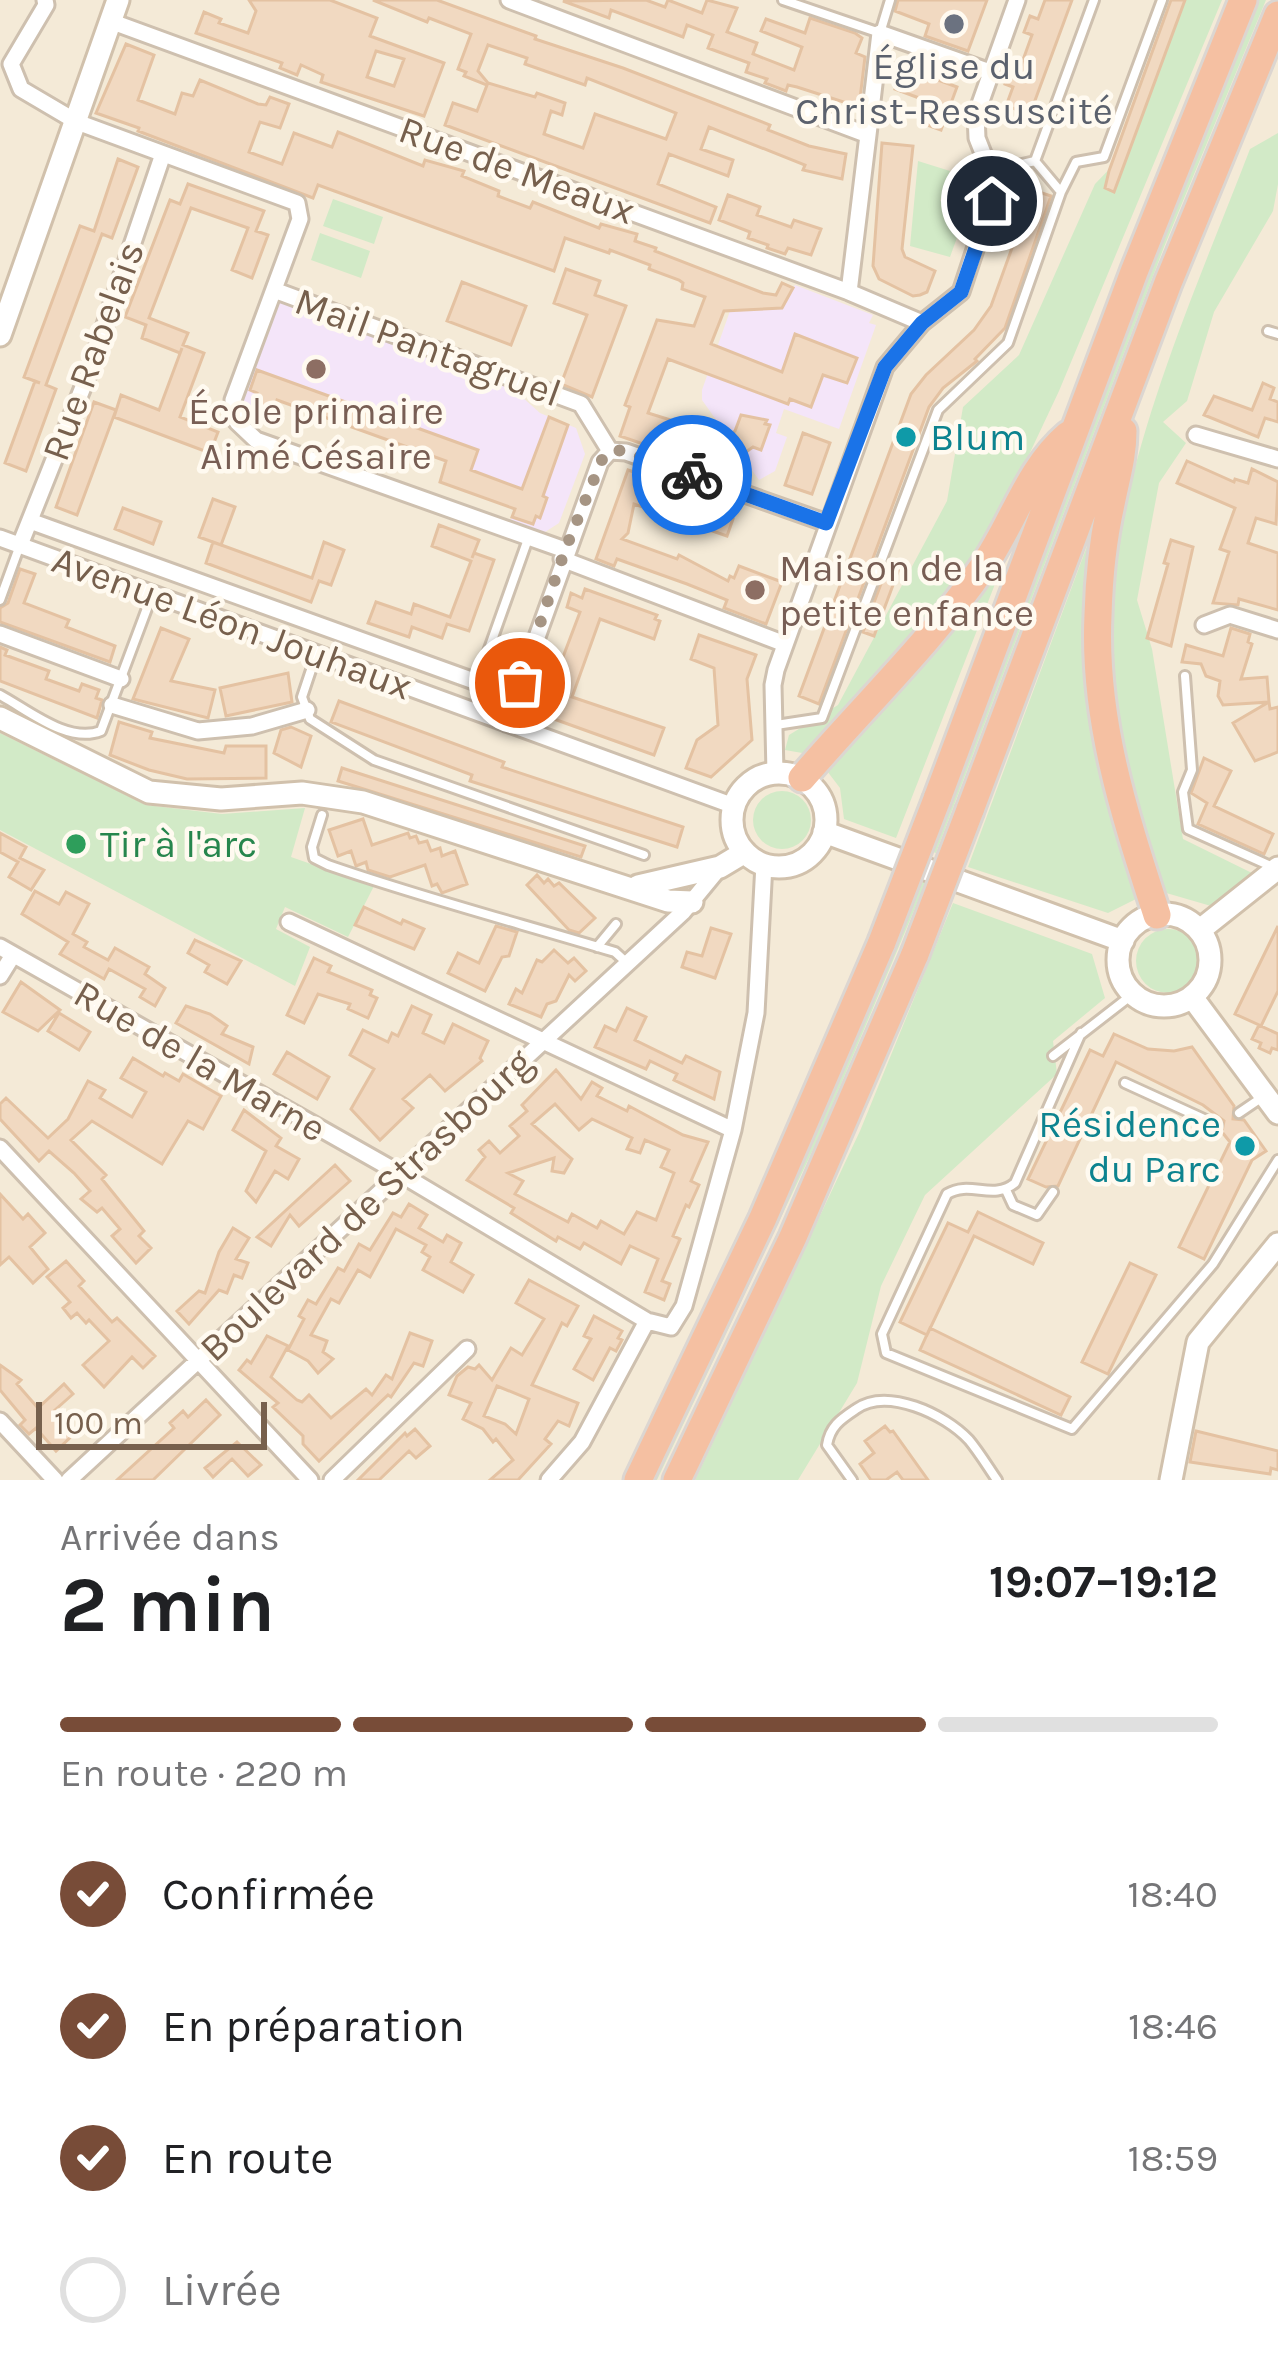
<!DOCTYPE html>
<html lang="fr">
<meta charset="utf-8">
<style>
body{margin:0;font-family:Karla,sans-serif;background:#f6f6f6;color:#202124;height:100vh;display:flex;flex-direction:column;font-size:45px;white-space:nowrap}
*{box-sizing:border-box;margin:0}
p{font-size:39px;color:#757577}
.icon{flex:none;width:66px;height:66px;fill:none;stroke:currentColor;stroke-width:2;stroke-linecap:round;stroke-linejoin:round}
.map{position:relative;height:1480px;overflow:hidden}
.side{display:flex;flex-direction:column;background:#fff;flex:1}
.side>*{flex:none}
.scale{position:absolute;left:36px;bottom:30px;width:231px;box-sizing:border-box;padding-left:12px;border:6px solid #77604d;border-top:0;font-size:33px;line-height:42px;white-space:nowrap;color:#77604d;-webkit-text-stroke:9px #fffaf0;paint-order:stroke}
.pin{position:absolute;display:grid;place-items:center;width:102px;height:102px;color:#fff;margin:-51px;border:6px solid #fff;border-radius:50%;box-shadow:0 3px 12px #0007}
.courier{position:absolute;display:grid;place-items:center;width:120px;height:120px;margin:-60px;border:9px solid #1a73e8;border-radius:50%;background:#fff;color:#222;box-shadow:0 3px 15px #0007}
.overview em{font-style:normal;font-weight:700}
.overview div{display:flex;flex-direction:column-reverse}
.overview{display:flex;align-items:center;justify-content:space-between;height:204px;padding:0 60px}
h1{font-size:78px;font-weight:700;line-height:90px}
.bar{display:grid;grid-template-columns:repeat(4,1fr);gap:18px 12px;align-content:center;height:144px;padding:0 60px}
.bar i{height:15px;border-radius:9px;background:#e0e0e0}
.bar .active{background:#784c38}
.bar p{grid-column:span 4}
ol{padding:0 60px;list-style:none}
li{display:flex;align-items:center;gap:36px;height:132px}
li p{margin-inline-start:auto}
li .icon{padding:12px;border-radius:50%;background:#784c38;color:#fff;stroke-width:4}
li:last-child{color:#757577}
li i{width:66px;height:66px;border:6px solid #e0e0e0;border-radius:50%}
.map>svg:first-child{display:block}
</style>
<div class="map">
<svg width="1278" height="1480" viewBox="0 0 1278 1480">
<rect width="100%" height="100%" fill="#fcf7e9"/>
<!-- residential -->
<path fill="#f4ead7" d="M0,0H1278V1480H0Z"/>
<!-- education -->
<path fill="#f4e5f9" d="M795,285L873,315L869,323L876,325L839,429L784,409L776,433L787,437L775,471L759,480L702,400V390L730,311L782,308Z
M278,297L503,380L540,413L576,428L585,454L559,523L542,534L510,522L515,509L440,482L445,461L278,400L268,424L258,421L254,428L248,426L238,408Z"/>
<!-- green -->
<path fill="#d2eac7" d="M1184,0H1222L1059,391L1009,497L958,583L898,657L808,754L785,750L789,735L838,705L947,501L963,407L1019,355L1095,184L1122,156Z
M1259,0H1266L1164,247L936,853L930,851L1176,200Z
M1278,133V184L1273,211L1214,312L1187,401L1163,422L1186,443L1159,483L1137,600L1152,649L1183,839L1254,874L1211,906L1156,890C1143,834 1123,778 1114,721C1084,533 1184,321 1250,149Z
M918,161L950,171L940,201L967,210L950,257L910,246Z
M333,199L383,217L374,244L323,226Z
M320,233L370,251L361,278L311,260Z
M1103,503L1087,650L1097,759L1140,897L1108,913L968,867Z
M1011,543L896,838L844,819L840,788L824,767Z
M0,733L146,805L222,814L305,808L291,857L374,886L348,937L285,907L276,929L310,947L295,986L0,830Z
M753 820a29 29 0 1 1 58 0a29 29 0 1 1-58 0Z
M920,880L926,882L818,1139L657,1480H650Z
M953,903L1092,954L1105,998L1053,1041L1057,1074L925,1195L881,1286L857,1383L798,1480H695L860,1131Z
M1136 961a32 32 0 1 1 64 0a32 32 0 1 1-64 0Z"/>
<!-- building -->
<path fill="#f1d9c1" stroke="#e4c2a2" stroke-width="3" fill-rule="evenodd" d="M249,0H330L377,18L370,36L444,63L424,116L321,82L323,75L301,65L297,75L280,68L282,63L196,33L204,12L221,19L219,23L248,33L256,11ZM376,51L404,59L394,86L367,77Z
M373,0H437L536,36L535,39L623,68L770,125L768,130L809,146L846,154L842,179L803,170L805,165L709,127L701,149L733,160L728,176L669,154L658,184L716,207L710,223L445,125L453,103L477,111L487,85L464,76L466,72L458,69L471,34L429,18L427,22ZM488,45L527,58L525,64L585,85L587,78L676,113L666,139L595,114L583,148L544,134L551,111L562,115L565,103L537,93L535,97L488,83L478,71Z
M646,0L665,7L668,0L702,13L707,0L737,8L727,32L757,43L753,54L794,70L802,47L761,31L766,19L805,33L810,18L855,33L862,38L856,53L865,57L859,107L797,87L788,85L786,91L765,83L767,79L746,72L749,63L708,48L713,35L687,25L683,37L611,10L609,18L563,1Z
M898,0H987L968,51L925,36L929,24L895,11Z
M1045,0H1072L1030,114L1006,106L1013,87L1005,84L1011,68L1019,71L1032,35L1024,32L1030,16L1038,19Z
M1171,0H1185L1114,192L1105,188L1109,171Z
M126,44L154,55L138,100L175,114L182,93L193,96L200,80L258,104L266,105L270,97L289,104L280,128L260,122L249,152L282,164L294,133L332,147L338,132L423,166L425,160L464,171L462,176L499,191L498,196L530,208L533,202L599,228L601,224L637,234L635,241L656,248L655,251L763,293L776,295L782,283L793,288L782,308L724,311L711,344L782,372L795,334L857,358L847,383L823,375L811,407L790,399L788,404L668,359L648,413L677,422L666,452L620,436L630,407L625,405L657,320L694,326L705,297L682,289L683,283L679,280L649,269L650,265L610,250L609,253L565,238L554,271L318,185L313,198L138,131L139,128L96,113Z
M903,67L957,87L941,130L919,122L927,101L895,89Z
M882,143L913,146L902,249L905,257L935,271L927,292L920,295L913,296L879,279L873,266Z
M118,159L138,167L112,238L102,234L46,385L56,389L26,471L5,463L35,381L40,383L24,377L80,226L94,231Z
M188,184L264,211L256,231L268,235L252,278L232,270L248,228L191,208L149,318L188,333L183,345L204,353L180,417L218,432L210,453L114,417L121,395L159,410L182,348L180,353L142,338L146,325L125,317L170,200L180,204Z
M1033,190L1051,196L1005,328L975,359L977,361L943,388L929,407L819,704L799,696L911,394L926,375L974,330L991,306Z
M728,195L760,207L757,215L791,227L794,220L821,229L811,255L788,248L785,254L767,248L768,245L748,238L750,232L719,220Z
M566,269L600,281L595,295L626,306L592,397L561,384L587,315L554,303Z
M462,282L526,306L511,345L447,321Z
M257,370L478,450L471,470L522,489L549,417L568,425L543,496L547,498L540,518L536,516L533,524L512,517L515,509L440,482L446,461L277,400L268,424L249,417L257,393L250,390Z
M1263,383L1274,388L1270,399L1278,402V422L1265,418L1258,437L1204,415L1214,396L1252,410Z
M94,402L116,410L77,515L56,507Z
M741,415L767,420L765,424L770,425L761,450L753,447L719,471L697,463L701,450L706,452L735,431Z
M803,433L830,443L812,494L785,485Z
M1187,461L1234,482L1235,479L1248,483L1252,469L1278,482L1276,524L1256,518L1248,543L1278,553V610L1239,599L1238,605L1213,603L1229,552L1220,549L1235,508L1177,483Z
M628,470L676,487L672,497L733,519L727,536L634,504L628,533L622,539L677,559L679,555L728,581L730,576L734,578L739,566L782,582L766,624L724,608L727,600L687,584L617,559L614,566L596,559Z
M213,499L235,507L221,545L199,537Z
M123,508L161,522L153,544L115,529Z
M439,525L479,540L472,558L474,553L494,560L469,631L447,624L442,638L412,627L409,637L368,623L376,602L411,614L414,604L450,617L471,561L432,546Z
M1171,540L1193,547L1171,646L1147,638L1168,564L1164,563Z
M213,542L312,578L324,542L344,550L331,585L319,581L311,602L206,563Z
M888,565L899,569L874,636L863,632Z
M20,569L35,574L24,603L69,620L66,627L115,646L110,662L0,622V608L8,603Z
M585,589L657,615L655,619L660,621L654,639L600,619L572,697L664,728L654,755L529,710L540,682L552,686L580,612L567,607L571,593L582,598Z
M161,628L189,639L171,681L215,690L208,718L133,699Z
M1231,628L1250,634L1248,642L1252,644L1241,679L1267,677L1269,702L1223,705L1218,696L1220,681L1206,676L1201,664L1182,662L1186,645L1223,656Z
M699,635L756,655L747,679L752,740L711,777L686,768L697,740L718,725L714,668L691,659Z
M0,647L7,650L5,655L49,671L46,679L79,691L82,684L99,690L96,698L102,700L97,718L0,681Z
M288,673L292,702L226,716L220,688Z
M339,701L504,762L502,767L683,827L677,847L470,781L472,775L331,722Z
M1269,702L1270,709L1278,707V752L1255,761L1233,723Z
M119,722L152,732L150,738L224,753L226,746H266V778L187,779L149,770L110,755Z
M291,727L311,736L301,767L274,753L281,730Z
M1204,758L1231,771L1214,806L1273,834L1264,854L1198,824L1207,803L1191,793Z
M342,768L585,846L581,857L338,781Z
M363,819L372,845L408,833L410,838L416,836L419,843L427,841L431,851L440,848L442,856L455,851L467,884L442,893L437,884L432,886L425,865L390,877L368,870L366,862L356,866L351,851L338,856L329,830Z
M0,833L26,847L20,858L44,870L31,890L9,877L18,862L0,852Z
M537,875L544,883L548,879L554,886L559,883L595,918L579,933L569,930L527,885Z
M35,891L59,904L66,892L89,904L73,934L87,942L84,947L108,960L115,948L149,967L145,974L165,988L155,1006L140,997L145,989L109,969L104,979L60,954L68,942L22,914Z
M364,907L401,924L403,920L424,929L414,949L355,925Z
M496,926L517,932L509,956L502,957L485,991L448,973L458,953L479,963Z
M1278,926V991L1261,1026L1278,1034V1050L1272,1048L1270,1053L1259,1048L1261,1043L1252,1039L1259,1025L1235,1014Z
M711,928L731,934L715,978L682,967L687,952L702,956Z
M195,940L241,961L227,984L205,972L209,965L188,953Z
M554,950L568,963L574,958L586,971L575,981L569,975L556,1001L547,1004L541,1017L509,1004L516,989L522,993L537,960L542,962Z
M314,958L331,966L328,972L372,990L370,995L377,998L368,1018L348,1009L350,1004L318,994L304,1023L287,1015Z
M21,982L60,1010L38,1031L3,1012Z
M186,1006L210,1014L227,1026L222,1034L253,1047L249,1064L176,1023Z
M412,1006L431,1015L423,1033L444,1043L453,1024L488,1041L480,1058L482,1061L445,1091L430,1075L403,1099L413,1108L380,1140L351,1109L374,1069L350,1055L363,1030L388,1042L392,1033L398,1036Z
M627,1008L646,1017L635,1040L682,1063L686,1056L720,1072L714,1099L674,1080L677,1074L650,1061L646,1069L595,1047L605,1026L616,1031Z
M59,1013L90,1032L79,1050L48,1031Z
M1114,1034L1148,1049L1174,1051L1192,1047L1234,1106L1233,1119L1244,1120L1266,1151L1252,1160L1204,1259L1179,1247L1230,1142L1222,1132L1224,1121L1203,1105L1116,1062L1058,1186L1046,1187L1028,1179L1090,1050L1103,1056Z
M287,1052L329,1077L317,1099L274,1074Z
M133,1058L163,1076L165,1073L179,1081L183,1074L221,1096L203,1129L188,1121L162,1164L92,1121L71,1140L106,1175L102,1179L144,1231L139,1236L151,1248L136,1263L112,1236L120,1229L102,1208L97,1212L81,1199L90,1191L74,1173L49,1151L39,1161L0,1119V1104L6,1098L48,1138L68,1119L88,1081L105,1090L100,1098L132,1117L146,1092L121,1078Z
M556,1070L581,1099L592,1082L602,1088L597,1096L627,1111L629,1106L683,1135L708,1142L691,1181L699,1185L689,1207L686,1205L673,1236L680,1239L662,1281L670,1284L664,1300L645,1292L658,1259L630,1246L621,1264L584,1243L580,1249L558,1237L556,1241L511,1213L514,1208L467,1180L485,1157L479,1150L489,1141L500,1153L519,1136L510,1126L527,1111L522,1105ZM555,1104L579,1130L592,1119L632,1138L627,1149L640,1153L645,1140L669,1150L661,1167L674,1173L656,1220L637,1212L624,1234L601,1221L597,1228L572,1214L568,1222L515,1194L523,1181L508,1173L554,1158L552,1171L564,1173L572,1159L532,1124Z
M244,1110L281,1138L276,1146L299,1159L288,1179L275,1171L256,1202L246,1191L266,1151L233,1130Z
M335,1165L350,1181L299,1226L290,1215L271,1246L257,1237Z
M0,1194L23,1219L28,1214L45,1233L30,1247L48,1269L33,1283L9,1257L0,1265Z
M409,1204L427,1215L419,1228L443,1242L447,1235L461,1243L451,1262L473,1275L463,1292L423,1270L430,1257L422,1252L426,1245L396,1229L370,1277L358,1270L339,1303L331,1299L311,1335L327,1341L323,1352L333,1359L318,1373L308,1361L288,1350L304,1319L299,1316L308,1300L316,1304L338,1268L344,1271L359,1244L370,1250L393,1213L401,1217Z
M978,1212L1043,1243L1033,1264L974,1236L927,1335L900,1322L948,1223L968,1232Z
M233,1228L249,1238L236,1259L248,1263L242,1278L234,1275L227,1293L219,1290L189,1324L177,1311L199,1291L205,1293L219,1252Z
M66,1261L84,1281L79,1286L112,1322L117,1318L155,1356L143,1368L132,1357L104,1387L83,1365L109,1341L89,1320L86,1323L77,1313L71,1318L63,1308L70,1302L47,1277Z
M1130,1263L1156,1275L1108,1374L1082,1362Z
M529,1280L578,1306L567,1326L562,1323L532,1385L578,1403L569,1426L558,1421L545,1439L551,1444L518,1480H490L513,1460L496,1439L493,1442L483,1429L463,1419L471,1403L449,1395L457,1376L468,1367L475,1369L479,1365L492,1380L511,1348L522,1355L544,1319L516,1303ZM497,1386L529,1399L516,1434L505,1424L484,1416Z
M594,1316L622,1331L618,1338L622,1340L616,1351L610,1348L593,1380L574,1369L591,1339L584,1336Z
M930,1328L1070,1397L1061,1415L920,1350Z
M410,1333L432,1341L423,1366L414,1363L391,1397L388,1395L319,1461L303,1444V1436L273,1407L278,1403L239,1370L247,1360L251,1363L267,1336L288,1346L271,1377L297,1400L302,1402L309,1395L331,1418L366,1389L372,1395L386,1375L392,1379Z
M0,1365L21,1380L17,1384L38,1408L64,1384L73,1394L55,1410L76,1432L56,1451L36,1428L29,1434L20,1425L25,1420L0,1390Z
M206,1400L220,1415L153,1480H117L174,1428L170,1423L183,1411L188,1417Z
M885,1426L890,1432L893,1431L928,1480H903L897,1472L886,1480H871L860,1464L874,1453L865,1441Z
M415,1429L430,1446L416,1458L409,1451L379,1480H358L405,1433L407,1436Z
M1196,1431L1278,1451V1470L1271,1468L1270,1474L1190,1462Z
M237,1442L261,1465L248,1476L232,1459L213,1477L205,1468Z"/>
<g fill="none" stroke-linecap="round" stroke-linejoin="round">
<!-- lane casing -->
<g stroke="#cec0af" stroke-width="14">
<path id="lane" d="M783,0L880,33L890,0
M992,171L1035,161
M1061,192L1076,162L1104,157L1162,0
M1268,331L1278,334
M0,600L20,545
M316,655L302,697L310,719L374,760L644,855
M485,660L528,539
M1185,676L1192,770L1183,792L1188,829L1275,868
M0,695C28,710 68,744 101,731L152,595
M776,725L822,718L938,410L1008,343L1061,192L1035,161L1094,0
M322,815L312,847L314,858L328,865C423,898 519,923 615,952L626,962
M597,947L616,924
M1081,1033L1015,1183C993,1201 970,1180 947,1194L882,1334L886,1353L1072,1429L1213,1264L1278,1160
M1053,1056L1133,994
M1125,1083L1217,1125
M1239,1113L1264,1096
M1006,1190L1013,1205L1037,1215L1053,1192
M852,1480L827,1445C830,1426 841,1419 856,1409C887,1387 945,1414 969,1440C979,1452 988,1467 997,1480"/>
</g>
<!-- street casing -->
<g stroke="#cec0af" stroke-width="21">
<path id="street" d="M45,0L46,5L11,64L21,89L77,122L297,203L300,219L233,400L237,422L256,440L565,550
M509,0L868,135L849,292
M110,21L849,292L922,323
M868,135L880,33L990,72
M274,290L581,404L610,451
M1196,435L1278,459
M610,451L626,452L827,523
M30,521L485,685L498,720
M0,538L734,806
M20,545L89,372L163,154
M562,559L785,644
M1204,625L1230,615L1278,630
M0,634L121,679
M112,705L198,731L252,726L307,710
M506,723L600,462L610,451
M775,773L773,685L776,670L885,367L922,323L961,292L991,201L990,171L977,138L976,115L1017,0
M289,922L733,1130
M0,947L399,1173L647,1321L671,1327L684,1306L733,1130L756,1013L764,864
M0,976L13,955
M0,1148L310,1480
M0,1421L55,1480
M69,1480L683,912L720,867
M332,1480L467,1349
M549,1480L582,1442L647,1321"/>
</g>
<!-- secondary casing -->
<g stroke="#d1c1ac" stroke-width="27">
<path id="secondary" d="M0,335L118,0
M0,718L149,792L221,799L302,793L363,802L668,901L692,902
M732 820a47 47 0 1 1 94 0a47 47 0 1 1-94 0Z
M824,832L1123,941
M638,886L720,867L745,852
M1118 960a46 46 0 1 1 92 0a46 46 0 1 1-92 0Z
M1200,930L1278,868
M1192,997L1278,1113
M1171,1480L1198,1342L1278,1244"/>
</g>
<!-- highway casing -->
<g stroke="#dcd6d1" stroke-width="33">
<path id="highway" d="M1123,431C1123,457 1116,478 1111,504C1103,539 1099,579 1098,615C1093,720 1125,816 1157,915
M802,778C862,708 930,643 983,567C1013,524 1028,469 1068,435
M937,799L1134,272L1243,0
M970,810L1168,283L1278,15
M638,1480L763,1218L882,942
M677,1480L793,1237L915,954"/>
</g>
<!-- lane -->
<use href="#lane" stroke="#fff" stroke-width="8"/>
<!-- street -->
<use href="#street" stroke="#fff" stroke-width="15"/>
<!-- secondary -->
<use href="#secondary" stroke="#fff" stroke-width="21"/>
<!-- highway -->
<use href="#highway" stroke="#f5c0a2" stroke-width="27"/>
<!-- highway-bridge casing -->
<g stroke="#dcd6d1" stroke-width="33" stroke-linecap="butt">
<path id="highway-bridge" d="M882,942L937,799
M915,954L970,810"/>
</g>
<!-- highway-bridge -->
<use href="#highway-bridge" stroke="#f5c0a2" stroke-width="27"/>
</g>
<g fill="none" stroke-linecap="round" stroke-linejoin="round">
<!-- done -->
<path stroke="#a69584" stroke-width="12" stroke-dasharray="0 21.6" d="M520,683L565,550L604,455L621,450L692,475"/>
<!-- route -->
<path stroke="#1a73e8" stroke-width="15" d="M692,475L826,523L885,367L922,323L961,292L992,201"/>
</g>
<!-- markers -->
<circle fill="#6b7280" stroke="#fffaf0" stroke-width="4.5" cx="954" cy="24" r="12"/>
<g fill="#8d6e63" stroke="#fffaf0" stroke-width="4.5">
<circle cx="316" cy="369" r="12"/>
<circle cx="755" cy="590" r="12"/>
</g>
<g fill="#0f9aa8" stroke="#fffaf0" stroke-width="4.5">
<circle cx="906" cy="437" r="12"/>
<circle cx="1245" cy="1146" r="12"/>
</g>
<circle fill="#2e9e5b" stroke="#fffaf0" stroke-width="4.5" cx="76" cy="844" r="12"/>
<g text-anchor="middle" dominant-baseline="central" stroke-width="9" stroke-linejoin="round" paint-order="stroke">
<!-- worship labels -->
<g font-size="39" fill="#5b616d" stroke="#fffaf0">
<text x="954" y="66">Église du<tspan x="954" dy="45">Christ-Ressuscité</tspan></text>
</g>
<!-- street labels -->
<g font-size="39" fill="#77604d" stroke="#fffaf0">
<text transform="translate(517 170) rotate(20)">Rue de Meaux</text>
<text transform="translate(428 347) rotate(20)">Mail Pantagruel</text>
<text transform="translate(93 351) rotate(-70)">Rue Rabelais</text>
<text transform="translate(232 623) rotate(20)">Avenue Léon Jouhaux</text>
<text transform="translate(200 1061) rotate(30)">Rue de la Marne</text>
<text transform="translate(366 1205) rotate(-43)">Boulevard de Strasbourg</text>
</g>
<!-- education labels -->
<g font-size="39" fill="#785e54" stroke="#fffaf0">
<text x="316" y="411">École primaire<tspan x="316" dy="45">Aimé Césaire</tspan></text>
<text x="779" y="568" text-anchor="start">Maison de la<tspan x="779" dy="45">petite enfance</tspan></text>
</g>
<!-- culture labels -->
<g font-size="39" fill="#0d838f" stroke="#fffaf0" text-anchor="start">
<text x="930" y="437">Blum</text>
<text x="1221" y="1124" text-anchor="end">Résidence<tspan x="1221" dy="45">du Parc</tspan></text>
</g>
<!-- leisure labels -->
<g font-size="39" fill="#27864d" stroke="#fffaf0" text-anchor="start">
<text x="100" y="844">Tir à l'arc</text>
</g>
</g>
</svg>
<div class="scale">100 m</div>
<div class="pin" style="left:520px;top:683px;background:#ea580c"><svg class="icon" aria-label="bag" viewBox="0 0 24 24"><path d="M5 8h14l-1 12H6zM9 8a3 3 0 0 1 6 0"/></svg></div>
<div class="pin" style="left:992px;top:201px;background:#1f2937"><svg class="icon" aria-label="home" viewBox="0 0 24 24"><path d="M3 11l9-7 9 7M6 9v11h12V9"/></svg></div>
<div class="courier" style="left:692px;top:475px"><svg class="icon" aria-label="bike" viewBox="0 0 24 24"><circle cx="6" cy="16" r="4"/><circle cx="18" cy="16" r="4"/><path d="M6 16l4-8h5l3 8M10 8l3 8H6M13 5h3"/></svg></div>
</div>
<section class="side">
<div class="overview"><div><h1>2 min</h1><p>Arrivée dans</p></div><em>19:07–19:12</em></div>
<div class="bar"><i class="active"></i><i class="active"></i><i class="active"></i><i></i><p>En route · 220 m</p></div>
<ol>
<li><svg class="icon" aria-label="check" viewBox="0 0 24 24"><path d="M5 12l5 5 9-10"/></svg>Confirmée<p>18:40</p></li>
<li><svg class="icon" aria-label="check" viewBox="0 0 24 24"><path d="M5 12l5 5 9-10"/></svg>En préparation<p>18:46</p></li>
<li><svg class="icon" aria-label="check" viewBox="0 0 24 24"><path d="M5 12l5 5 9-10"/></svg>En route<p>18:59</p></li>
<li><i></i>Livrée</li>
</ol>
</section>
